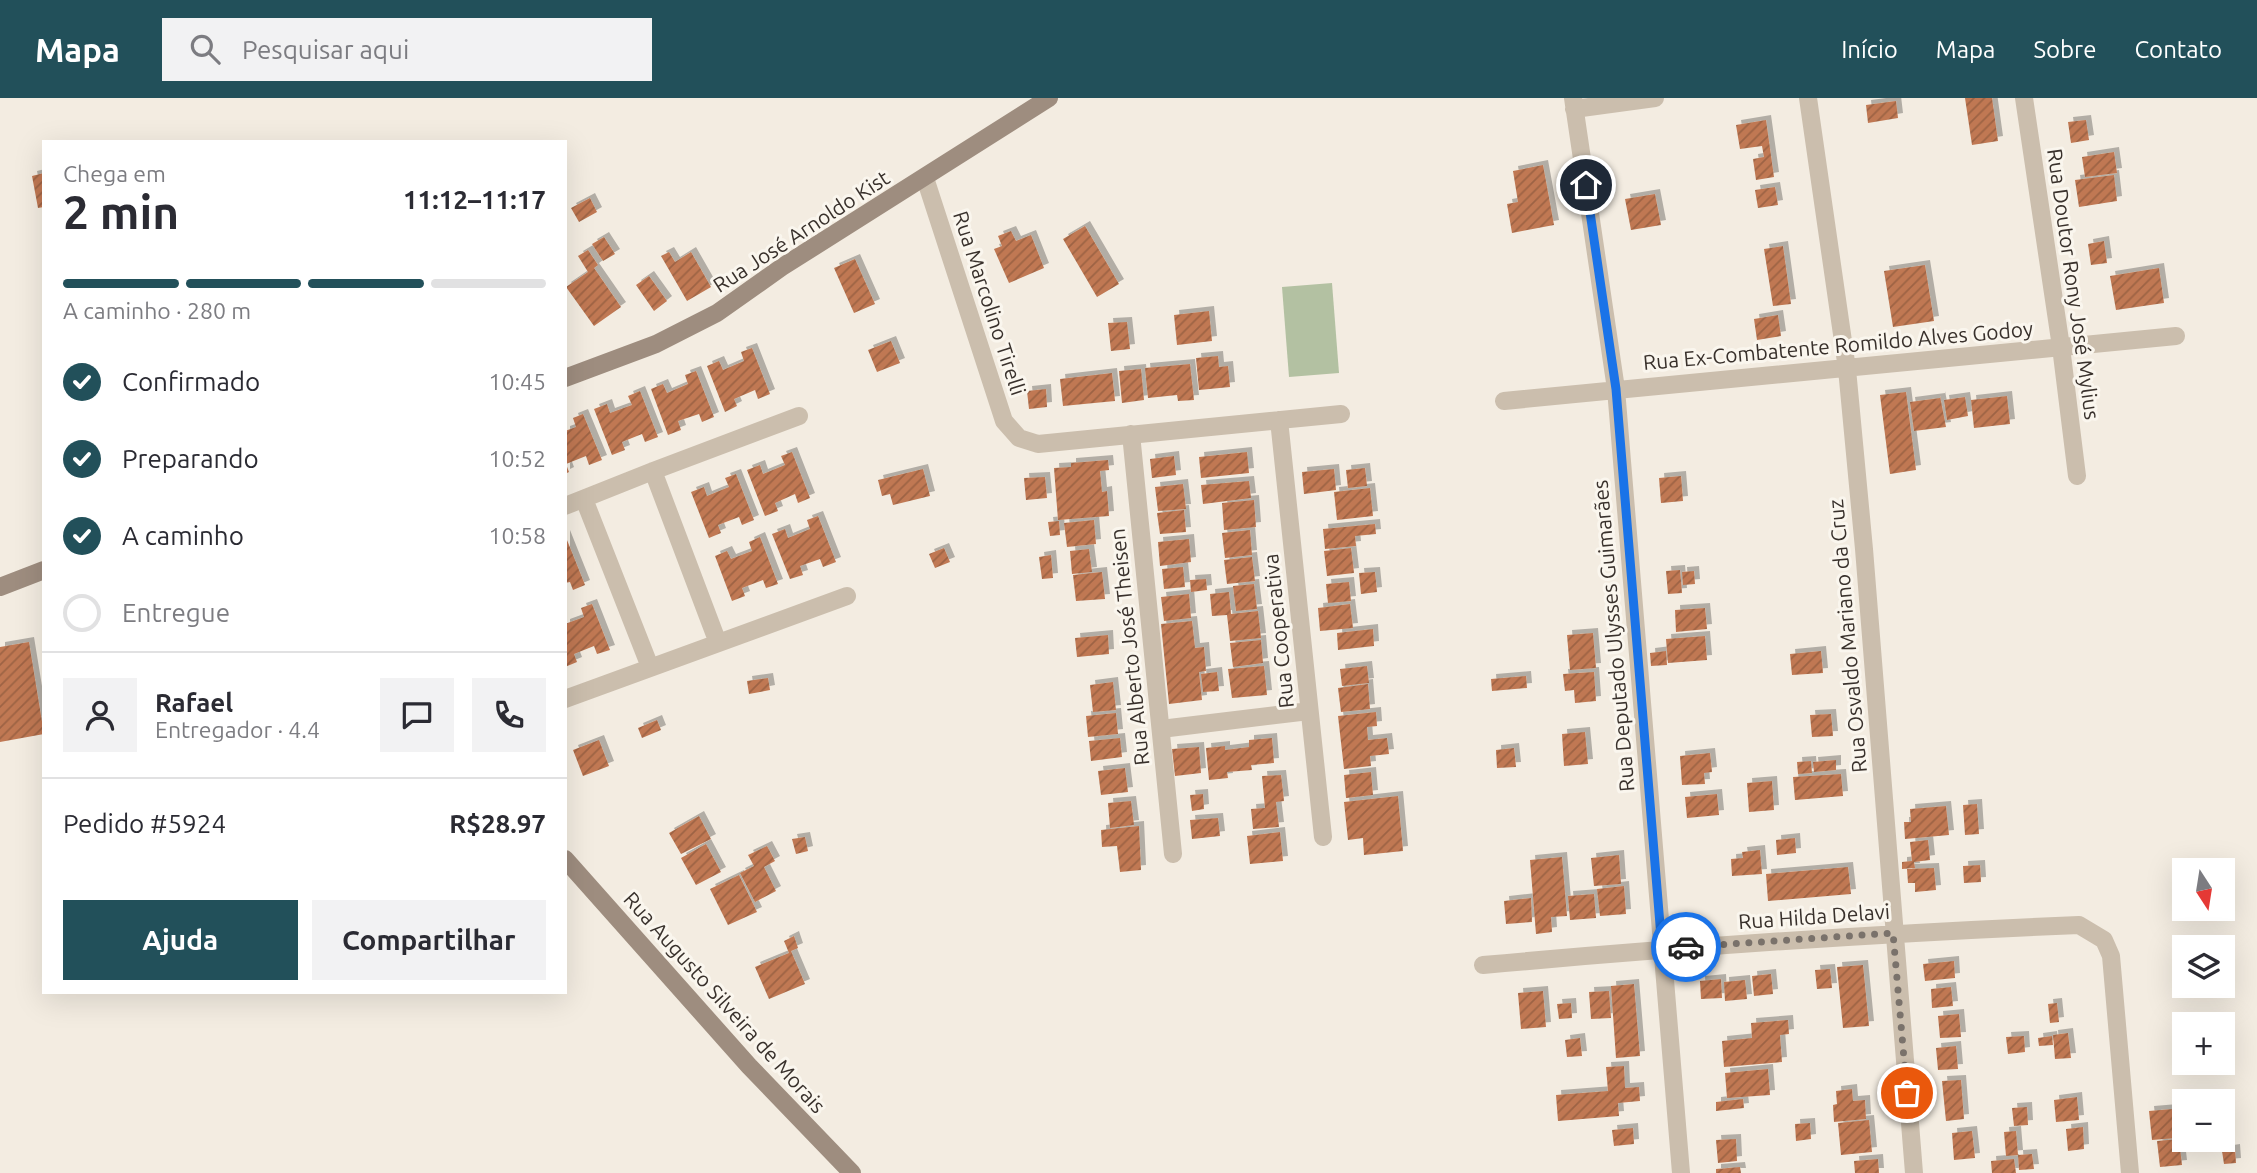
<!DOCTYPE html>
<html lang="pt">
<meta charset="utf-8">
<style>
body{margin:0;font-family:Ubuntu,sans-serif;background:#f2f2f3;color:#2b2b33;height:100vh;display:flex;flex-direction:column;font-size:26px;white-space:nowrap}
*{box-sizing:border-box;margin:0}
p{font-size:23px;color:#7c7c81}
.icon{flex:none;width:38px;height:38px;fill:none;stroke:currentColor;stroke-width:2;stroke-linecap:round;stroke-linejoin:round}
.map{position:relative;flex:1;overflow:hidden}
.drawer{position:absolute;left:42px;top:42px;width:525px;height:854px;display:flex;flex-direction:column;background:#fff;border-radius:0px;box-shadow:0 7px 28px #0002}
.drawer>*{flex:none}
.needle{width:46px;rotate:168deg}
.buttons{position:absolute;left:2172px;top:760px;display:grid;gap:14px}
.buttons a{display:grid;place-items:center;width:63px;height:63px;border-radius:0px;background:#fff;box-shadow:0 7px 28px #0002;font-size:35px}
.pin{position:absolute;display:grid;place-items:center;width:60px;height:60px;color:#fff;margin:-30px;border:4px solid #fff;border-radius:50%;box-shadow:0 2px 7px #0007}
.courier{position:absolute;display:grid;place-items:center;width:70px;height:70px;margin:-35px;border:5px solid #1a73e8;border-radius:50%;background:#fff;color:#222;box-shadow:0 2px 9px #0007}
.summary em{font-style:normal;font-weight:700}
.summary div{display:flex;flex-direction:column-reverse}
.summary{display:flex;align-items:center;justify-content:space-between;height:119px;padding:0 21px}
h1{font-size:46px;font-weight:700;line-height:52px}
.bar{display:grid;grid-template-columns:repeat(4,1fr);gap:10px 7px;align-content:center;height:84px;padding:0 21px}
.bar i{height:9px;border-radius:5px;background:#e1e1e2}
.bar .on{background:#22505a}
.bar p{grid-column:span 4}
.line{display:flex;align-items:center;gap:18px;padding:0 21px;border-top:2px solid #e1e1e2}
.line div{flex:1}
.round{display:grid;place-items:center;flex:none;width:74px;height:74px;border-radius:0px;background:#f2f2f3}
ol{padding:0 21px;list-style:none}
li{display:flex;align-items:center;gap:21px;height:77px}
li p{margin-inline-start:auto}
li .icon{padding:7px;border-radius:50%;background:#22505a;color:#fff;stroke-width:4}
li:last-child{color:#7c7c81}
li i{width:38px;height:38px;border:4px solid #e1e1e2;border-radius:50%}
.cta{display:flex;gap:14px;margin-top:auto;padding:14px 21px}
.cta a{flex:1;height:80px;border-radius:0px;background:#22505a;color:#fff;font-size:28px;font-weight:700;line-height:80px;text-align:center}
.cta a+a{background:#f2f2f3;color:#2b2b33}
header{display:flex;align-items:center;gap:42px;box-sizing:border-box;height:98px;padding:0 35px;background:#22505a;color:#fff}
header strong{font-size:33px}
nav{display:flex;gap:38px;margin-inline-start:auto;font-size:24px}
.search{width:490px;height:63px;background:#f2f2f3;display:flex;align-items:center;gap:18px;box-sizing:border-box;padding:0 24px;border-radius:0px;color:#7c7c81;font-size:26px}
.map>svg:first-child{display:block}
</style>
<header>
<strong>Mapa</strong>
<div class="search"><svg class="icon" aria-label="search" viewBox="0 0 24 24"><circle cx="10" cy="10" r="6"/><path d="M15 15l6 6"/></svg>Pesquisar aqui</div>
<nav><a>Início</a><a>Mapa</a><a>Sobre</a><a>Contato</a></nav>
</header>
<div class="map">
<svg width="2257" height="1075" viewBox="0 0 2257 1075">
<defs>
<pattern id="building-hatch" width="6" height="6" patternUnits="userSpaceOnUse" patternTransform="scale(1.75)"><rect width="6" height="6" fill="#c07852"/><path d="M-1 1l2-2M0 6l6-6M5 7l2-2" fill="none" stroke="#9d6344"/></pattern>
<filter id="shadow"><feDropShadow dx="5" dy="-5" stdDeviation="0" flood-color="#0004"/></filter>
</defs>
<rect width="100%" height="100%" fill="#f3ece1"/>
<!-- garden -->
<path fill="#b3c1a2" d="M1332,185L1339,275L1289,279L1282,189Z"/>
<!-- building -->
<path fill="url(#building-hatch)" filter="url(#shadow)" d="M1965,0H1992L1998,43L1972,47Z
M1896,3L1898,20L1868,25L1866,7Z
M1766,22L1774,79L1756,82L1753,61L1764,59L1762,48L1740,51L1736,27Z
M2086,22L2089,42L2071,45L2068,24Z
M2114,54L2117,75L2085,79L2082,59Z
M1543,67L1554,127L1512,135L1507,106L1518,104L1513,73Z
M44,75V109L38,110L32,78Z
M2114,77L2117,103L2079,109L2075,82Z
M1775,89L1778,107L1758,110L1755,92Z
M1655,96L1661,127L1631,132L1625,101Z
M590,100L597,114L579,124L571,110Z
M1085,128L1119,186L1097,199L1063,141Z
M1011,133L1016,143L1031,137L1044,170L1009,185L994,151L1002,148L998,138Z
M604,139L615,156L603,163L592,146Z
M2104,143L2107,165L2091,167L2088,146Z
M1783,148L1791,206L1773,208L1764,151Z
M588,152L598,167L594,170L621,209L594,228L566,189L588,174L578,158Z
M669,154L675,164L691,154L711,189L687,203L661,158Z
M855,161L875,206L854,215L834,170Z
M1925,167L1934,223L1893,229L1884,173Z
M2159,170L2164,205L2116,212L2110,178Z
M649,178L667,203L654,213L636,187Z
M1209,213L1212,243L1177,247L1174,217Z
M1778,217L1781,238L1757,242L1754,221Z
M1127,224L1130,251L1111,253L1108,225Z
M891,243L900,265L877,274L868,252Z
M752,250L770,296L758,301L755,292L734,301L737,308L725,314L707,268L719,263L723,272L744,263L741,254Z
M1218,258L1219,269L1228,268L1230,289L1199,292L1196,260Z
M1190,266L1194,302L1178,303L1177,297L1148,300L1145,270Z
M1141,271L1144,302L1122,305L1119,273Z
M696,273L714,319L702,324L699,316L678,323L681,332L668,337L651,291L663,286L667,295L688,286L685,277Z
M1112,275L1115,303L1063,308L1060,281Z
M1046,291L1047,309L1029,311L1027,293Z
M640,293L658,339L645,344L642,336L622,344L625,352L612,357L594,311L607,306L610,315L632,307L628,298Z
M1906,294L1916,372L1890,376L1880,297Z
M1940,298L1946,329L1914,333L1910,304L1940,300Z
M2007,298L2010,326L1974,330L1971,302Z
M1965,299L1968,318L1947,322L1944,302Z
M583,316L602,362L589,367L586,358L566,366L569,374L565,376V333L576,329L573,320Z
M792,354L810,400L798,405L795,396L775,405L778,413L765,418L747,372L760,367L763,376L785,367L781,358Z
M1247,354L1249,375L1201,380L1199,359Z
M1174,358L1176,377L1152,380L1150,361Z
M1108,362L1109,372L1100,373L1102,394L1107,393L1109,418L1058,422L1054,370L1071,369V365Z
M1365,370L1367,388L1348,390L1346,372Z
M923,371L930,398L893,407L890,396L882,398L878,382Z
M1334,371L1336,392L1304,396L1302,374Z
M736,376L754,422L742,427L739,419L718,427L721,435L709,440L691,394L704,389L707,398L729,389L725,380Z
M1681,378L1683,403L1661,405L1659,380Z
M1045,379L1047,400L1026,402L1024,380Z
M1249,383L1251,400L1203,406L1201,387Z
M1183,386L1186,411L1158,413L1155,389Z
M1370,390L1373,418L1337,422L1334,394Z
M1254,402L1256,429L1224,432L1222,405Z
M1184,412L1186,434L1160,436L1157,415Z
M818,418L836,464L823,469L820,461L800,468L803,477L790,481L772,436L785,431L788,440L810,431L807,422Z
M1094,422L1096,446L1067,449L1064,425Z
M1059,423L1060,437L1050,438L1048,424Z
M1375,426L1376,436L1355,438L1356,448L1325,451L1323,431Z
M1250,432L1252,457L1225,460L1222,435Z
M565,437L585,487L573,492L570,484L565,485Z
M760,439L778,486L766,490L763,482L742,490L745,498L732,503L715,458L727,453L731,461L752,453L749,444Z
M1189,441L1191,464L1160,468L1158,444Z
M944,450L950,464L935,470L929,456Z
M1351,450L1354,475L1327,478L1324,453Z
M1089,451L1092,474L1072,476L1070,453Z
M1051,457L1053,480L1042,481L1039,459Z
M1252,459L1255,483L1227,486L1224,462Z
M1183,469L1185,489L1164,491L1162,471Z
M1680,472L1682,495L1668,496L1666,473Z
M1694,473L1695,486L1683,487L1682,474Z
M1102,474L1105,501L1076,503L1073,477Z
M1375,474L1377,494L1361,496L1359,475Z
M1206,481L1207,492L1191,494L1190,482Z
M1349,484L1351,503L1328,505L1326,486Z
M1254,486L1257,511L1236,513L1233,488Z
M1229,494L1231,516L1258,513L1261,540L1230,543L1227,517L1212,518L1210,496Z
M1189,496L1191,520L1164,523L1161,499Z
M592,506L610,552L597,556L594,548L574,556L577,564L565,569V526L584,519L581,510Z
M1350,506L1353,530L1320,533L1318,510Z
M1705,510L1707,531L1676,534L1675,512Z
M1192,523L1195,550L1204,549L1206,573L1199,574L1202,602L1169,606L1161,526Z
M1373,531L1374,548L1338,552L1337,535Z
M1593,535L1596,570L1570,572L1567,537Z
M1108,537L1109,556L1077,559L1075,540Z
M1705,538L1707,562L1668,565L1666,541Z
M1261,542L1263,565L1233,569L1230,545Z
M29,544L44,636L0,644V549Z
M1666,553L1667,567L1651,568L1650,555Z
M1821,553L1823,575L1792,577L1790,556Z
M1264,568L1267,597L1232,600L1228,571Z
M1367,568L1369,585L1342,588L1340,571Z
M1217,574L1219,593L1203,594L1201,576Z
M1594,574L1596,603L1575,605L1574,592L1565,593L1563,576Z
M1526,578L1527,590L1492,593L1491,581Z
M768,580L770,592L749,596L747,583Z
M1113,584L1116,612L1093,614L1090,587Z
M1368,586L1370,611L1341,614L1338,590Z
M1376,614L1377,628L1367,629L1368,642L1387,640L1389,656L1370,658L1371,668L1344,671L1338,618Z
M1116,615L1118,636L1088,639L1086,618Z
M1831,616L1833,638L1812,639L1810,617Z
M657,622L661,632L642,640L638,630Z
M1585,634L1588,666L1564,668L1562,636Z
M1120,640L1122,659L1091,663L1089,643Z
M1272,640L1274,665L1251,667L1252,672L1227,674L1228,680L1209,682L1206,650L1225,648V652L1249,649V642Z
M599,642L609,668L583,678L573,652Z
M1199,649L1201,675L1175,678L1172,651Z
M1514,650L1516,669L1497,670L1496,652Z
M1710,655L1712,674L1704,675L1705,686L1682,687L1680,658Z
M1836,662V672L1814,674L1813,664Z
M1811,663L1812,675L1798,676L1797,664Z
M1125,670L1128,694L1101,697L1098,673Z
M1371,674L1373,697L1346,700L1344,677Z
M1841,676L1843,698L1795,702L1793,679Z
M1281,677L1284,703L1276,704L1279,729L1253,731L1251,711L1265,710L1262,678Z
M1772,683L1774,712L1749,714L1747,685Z
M1203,696L1204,711L1192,713L1190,697Z
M1717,696L1719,717L1687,720L1685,699Z
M1398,698L1403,753L1364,757L1363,740L1348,742L1344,704Z
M1131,703L1134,727L1110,730L1108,705Z
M1977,706L1979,736L1965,737L1963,707Z
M1946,708L1949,737L1905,741L1904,724H1911L1910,711Z
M699,718L711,741L681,756L669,735Z
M1218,720L1220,738L1192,741L1190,722Z
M1139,728L1141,772L1120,774L1117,748L1102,749L1101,732Z
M1280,734L1283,763L1250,766L1247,738Z
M805,739L808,753L796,756L792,741Z
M1795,740L1796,755L1777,757L1776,742Z
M1928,742L1930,762L1914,764L1915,770L1902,771V764L1912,763L1910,744Z
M706,746L721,774L696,787L681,760Z
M767,748L775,763L764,769L776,793L755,804L740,775L754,768L748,757Z
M1760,752L1762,776L1732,778L1731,761L1743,760L1742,754Z
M1619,757L1621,786L1594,788L1591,760Z
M1562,759L1567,818L1551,819L1552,834L1536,836L1530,762Z
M1980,767L1981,784L1964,785L1963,768Z
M1848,769L1851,796L1768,803L1766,776Z
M1934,770L1936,792L1915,794V785H1908L1907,771Z
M739,777L757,814L728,827L710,791Z
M1624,788L1626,816L1600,818L1597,791Z
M1594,796L1596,820L1570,822L1568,798Z
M1531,800L1532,824L1506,826L1504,803Z
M794,838L798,850L791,853L805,886L769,901L755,869L789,855L784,843Z
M1954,863L1955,880L1925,883L1923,866Z
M1863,867L1869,928L1843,930L1837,869Z
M1830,871L1832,890L1817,891L1815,872Z
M1771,876L1773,896L1754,898L1752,878Z
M1721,881L1722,900L1701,901L1700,883Z
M1745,882L1747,901L1725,903L1724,884Z
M1634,886L1640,958L1616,960L1611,888Z
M1951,889L1953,908L1932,910L1931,891Z
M1543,893L1546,929L1521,931L1518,895Z
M1609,893L1611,920L1591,921L1589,894Z
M1571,905L1572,920L1559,921L1557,906Z
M2057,905L2059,924L2050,925L2048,906Z
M1959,916L1961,939L1940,940L1938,918Z
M1788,922L1789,936L1780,937L1782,964L1724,969L1722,943L1752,940L1751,925Z
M2068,935L2071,960L2055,961L2053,937Z
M2024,938L2025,954L2008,956L2006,939Z
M2052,938L2053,947L2039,948L2038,940Z
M1580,940L1582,958L1567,959L1565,942Z
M1956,948L1958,971L1938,972L1936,950Z
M1624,968L1625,990L1639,989L1640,1003L1618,1005L1619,1018L1558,1023L1556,997L1608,993L1606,969Z
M1768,971L1770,997L1727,1000L1725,975Z
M1961,982L1964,1021L1946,1023L1942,983Z
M1852,991L1853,1003L1865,1002L1866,1021L1834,1024L1833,1007L1837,1006L1836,993Z
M2077,999L2079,1022L2056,1024L2054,1002Z
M1743,1001L1744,1010L1716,1013V1004Z
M2027,1009L2028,1027L2014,1028L2012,1010Z
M2173,1011L2176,1040L2152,1042L2149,1013Z
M1869,1022L1872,1054L1841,1057L1838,1025Z
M1810,1025L1811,1041L1796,1043L1795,1026Z
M2083,1029L2084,1051L2068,1053L2066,1031Z
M1633,1030L1634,1046L1614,1048L1612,1032Z
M1972,1033L1975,1060L1954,1062L1952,1035Z
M2016,1033L2018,1057L2006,1058L2004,1034Z
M1736,1041L1737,1063L1718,1065L1716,1042Z
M2179,1041L2182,1067L2160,1069L2157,1043Z
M2235,1051L2236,1065L2224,1066L2222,1053Z
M2032,1056L2034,1071L2019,1072L2018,1057Z
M1878,1061L1879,1075H1855L1854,1063Z
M2014,1061L2016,1075H1992L1991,1063Z
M1740,1069L1741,1075H1716V1071Z"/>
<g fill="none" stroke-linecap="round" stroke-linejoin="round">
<!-- street -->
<path stroke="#cbbead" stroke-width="18" d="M1573,0L1616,291L1681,1075
M1808,0L1847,271L1864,451L1914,1075
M2024,0L2061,249L2077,378
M1574,11L1655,0
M925,80L1004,323L1019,340L1038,346L1341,316
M1504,303L2176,238
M1279,322L1323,739
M1131,336L1173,756
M653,373L718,545
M584,401L650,569
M565,408L653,373L799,318
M565,601L847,498
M1161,631L1309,613
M1483,867C1682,849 1880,835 2079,827L2104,842L2111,858L2130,1075"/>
<!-- secondary -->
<path stroke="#9e8d7f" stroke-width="18" d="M565,280L656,246L717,215L782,169L1049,0
M0,489L44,472
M565,761L749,968L852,1075"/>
</g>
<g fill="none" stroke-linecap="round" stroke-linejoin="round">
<!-- done -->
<path stroke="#7a726b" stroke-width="7" stroke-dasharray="0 12.6" d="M1686,849L1893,835L1907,995"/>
<!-- route -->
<path stroke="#1a73e8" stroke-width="9" d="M1586,87L1616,291L1662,851L1686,849"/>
</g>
<g text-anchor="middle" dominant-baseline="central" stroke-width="6" stroke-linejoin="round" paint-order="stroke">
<!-- street labels -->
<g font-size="21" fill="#39312c" stroke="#faf6ee">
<text transform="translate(801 133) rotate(-33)">Rua José Arnoldo Kist</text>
<text transform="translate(2074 186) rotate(82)">Rua Doutor Rony José Mylius</text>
<text transform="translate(990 205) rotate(72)">Rua Marcolino Tirelli</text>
<text transform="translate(1838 247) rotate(-5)">Rua Ex-Combatente Romildo Alves Godoy</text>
<text transform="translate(1278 533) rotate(-96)">Rua Cooperativa</text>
<text transform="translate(1613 538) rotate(-95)">Rua Deputado Ulysses Guimarães</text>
<text transform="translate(1847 538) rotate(-95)">Rua Osvaldo Mariano da Cruz</text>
<text transform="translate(1129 549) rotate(-96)">Rua Alberto José Theisen</text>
<text transform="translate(1814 818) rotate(-4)">Rua Hilda Delavi</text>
<text transform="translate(725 904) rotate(48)">Rua Augusto Silveira de Morais</text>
</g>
</g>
</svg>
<div class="buttons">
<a><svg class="needle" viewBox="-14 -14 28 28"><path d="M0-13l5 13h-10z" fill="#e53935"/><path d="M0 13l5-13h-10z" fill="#7c7c81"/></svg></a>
<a><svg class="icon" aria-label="layers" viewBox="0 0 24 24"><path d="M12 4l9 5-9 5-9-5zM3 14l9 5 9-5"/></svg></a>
<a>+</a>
<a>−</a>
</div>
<div class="pin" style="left:1907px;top:995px;background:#ea580c"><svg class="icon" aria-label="bag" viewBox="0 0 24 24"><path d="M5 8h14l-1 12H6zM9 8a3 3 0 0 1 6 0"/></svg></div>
<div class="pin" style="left:1586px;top:87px;background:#1f2937"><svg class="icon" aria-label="home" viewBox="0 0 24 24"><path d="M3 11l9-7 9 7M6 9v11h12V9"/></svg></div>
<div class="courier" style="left:1686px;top:849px"><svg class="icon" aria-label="car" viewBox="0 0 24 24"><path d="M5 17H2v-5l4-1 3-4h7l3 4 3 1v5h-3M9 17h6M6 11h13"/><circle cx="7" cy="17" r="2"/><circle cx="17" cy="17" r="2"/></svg></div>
<section class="drawer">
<div class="summary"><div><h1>2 min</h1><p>Chega em</p></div><em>11:12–11:17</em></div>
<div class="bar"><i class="on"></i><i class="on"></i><i class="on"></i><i></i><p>A caminho · 280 m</p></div>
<ol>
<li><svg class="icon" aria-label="check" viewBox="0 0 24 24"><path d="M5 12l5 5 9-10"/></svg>Confirmado<p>10:45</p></li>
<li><svg class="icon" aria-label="check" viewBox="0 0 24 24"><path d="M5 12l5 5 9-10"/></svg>Preparando<p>10:52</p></li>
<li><svg class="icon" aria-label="check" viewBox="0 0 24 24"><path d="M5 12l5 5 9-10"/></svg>A caminho<p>10:58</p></li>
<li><i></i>Entregue</li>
</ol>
<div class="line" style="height:126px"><a class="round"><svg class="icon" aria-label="person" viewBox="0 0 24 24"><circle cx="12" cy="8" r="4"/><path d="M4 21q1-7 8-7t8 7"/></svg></a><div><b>Rafael</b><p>Entregador · 4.4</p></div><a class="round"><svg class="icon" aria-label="chat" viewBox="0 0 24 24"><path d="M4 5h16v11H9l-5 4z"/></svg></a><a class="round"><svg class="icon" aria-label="phone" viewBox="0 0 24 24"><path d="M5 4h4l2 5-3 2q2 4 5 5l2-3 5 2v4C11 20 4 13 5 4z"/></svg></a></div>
<div class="line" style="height:91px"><div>Pedido #5924</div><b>R$28.97</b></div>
<div class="cta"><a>Ajuda</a><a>Compartilhar</a></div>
</section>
</div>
